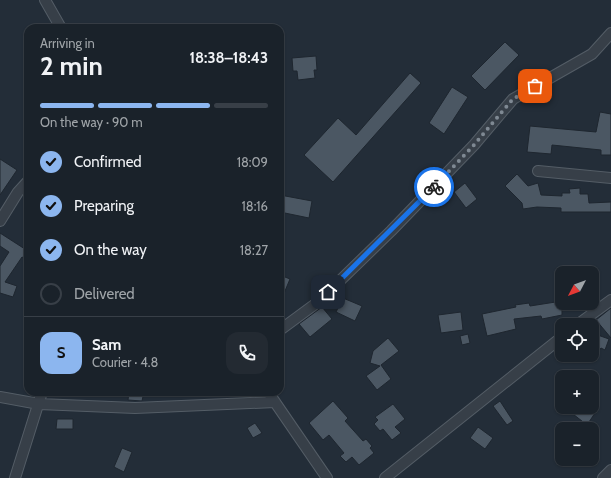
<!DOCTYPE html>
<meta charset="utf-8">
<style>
body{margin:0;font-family:Cabin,sans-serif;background:#232a32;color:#f1f3f6;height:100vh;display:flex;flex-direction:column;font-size:15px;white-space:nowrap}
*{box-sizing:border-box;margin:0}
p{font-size:13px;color:#9fa4a8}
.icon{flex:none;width:22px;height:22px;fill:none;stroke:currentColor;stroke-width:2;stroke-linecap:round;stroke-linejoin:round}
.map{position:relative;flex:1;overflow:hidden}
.sheet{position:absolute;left:24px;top:24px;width:260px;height:372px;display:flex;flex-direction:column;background:#1a222a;border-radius:12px;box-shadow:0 1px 3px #0004,0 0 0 1px #383f47}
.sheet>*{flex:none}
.needle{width:26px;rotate:229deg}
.controls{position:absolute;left:555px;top:266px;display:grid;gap:8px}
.controls a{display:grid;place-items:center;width:44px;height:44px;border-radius:8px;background:#1a222a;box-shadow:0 1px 3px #0004,0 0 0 1px #383f47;font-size:20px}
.pin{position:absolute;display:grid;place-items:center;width:34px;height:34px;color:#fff;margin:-17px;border-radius:8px;box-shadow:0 2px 6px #0006}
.courier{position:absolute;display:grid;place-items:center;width:40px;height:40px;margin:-20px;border:3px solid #1a73e8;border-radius:50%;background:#fff;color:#222;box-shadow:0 1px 5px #0007}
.headline em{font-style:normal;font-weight:700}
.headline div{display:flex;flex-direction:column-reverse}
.headline{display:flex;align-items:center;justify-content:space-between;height:68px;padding:0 16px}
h1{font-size:26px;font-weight:700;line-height:30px}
.bar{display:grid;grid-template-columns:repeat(4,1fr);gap:6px 4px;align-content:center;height:48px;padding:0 16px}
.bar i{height:5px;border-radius:3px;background:#383f47}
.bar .active{background:#8cb6ef}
.bar p{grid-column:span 4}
.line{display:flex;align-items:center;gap:10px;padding:0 16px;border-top:1px solid #383f47}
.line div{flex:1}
.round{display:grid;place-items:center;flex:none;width:42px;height:42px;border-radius:12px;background:#232a32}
ol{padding:0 16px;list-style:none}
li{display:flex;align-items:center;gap:12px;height:44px}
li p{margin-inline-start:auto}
li .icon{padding:4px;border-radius:50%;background:#8cb6ef;color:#111;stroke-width:4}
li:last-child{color:#9fa4a8}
li i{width:22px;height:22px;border:2px solid #383f47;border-radius:50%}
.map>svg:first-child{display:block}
</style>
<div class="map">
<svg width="611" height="478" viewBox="0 0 611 478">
<rect width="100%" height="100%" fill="#232d38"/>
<!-- building -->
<path fill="#4b5763" stroke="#1e262f" d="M505,42L519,55L485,90L471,76Z
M316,56L317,70H314L315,78L298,80L297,71H293L292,58Z
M410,73L421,83L333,182L304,155L338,118L356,135Z
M452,87L468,97L444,134L429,123Z
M600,112L611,114V155H601V150L552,145L551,154L527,152L530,126L596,132Z
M0,159L17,170L0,195Z
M517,174L528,186L538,183L541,195L562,196V193H570L569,189L580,188V194H588L589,203L611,202V212H561V208L537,207L523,209L522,203L505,186Z
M465,183L477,199L466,208L454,192Z
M280,195L312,201L309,218L280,212Z
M0,233L28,251V260L22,257L5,282L17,286L13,297L0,293V266L9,252L0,246Z
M280,275L290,279L280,303Z
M343,298L362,306L355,321L336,312Z
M562,301V315L542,319L541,316L514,319L516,329L487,336L482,314L516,307L515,305L529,303L530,306Z
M322,307L332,319L310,337L299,324Z
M611,308V338L596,320Z
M461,312L463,330L441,333L438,315Z
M592,333L609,339L605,350L601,348L592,360Z
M468,334L470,343L462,345L460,336Z
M388,338L399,351L381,365L391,379L377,390L366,376L380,366L370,363L373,351Z
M129,392H144L142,401L128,400Z
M333,401L348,418L345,421L363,441L366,439L372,446L370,448L374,453L359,465L352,457L346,462L340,456L344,453L329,435L323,440L309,423Z
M500,401L513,421L507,425L493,406Z
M393,404L405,419L395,427L401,433L392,440L383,429L380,431L374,424L378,420L375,417Z
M564,407H587L595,413L587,425Z
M57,419H73V429H56Z
M255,423L262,433L253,438L247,428Z
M478,427L493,438L485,449L470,438Z
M122,448L132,452L124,472L114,467Z"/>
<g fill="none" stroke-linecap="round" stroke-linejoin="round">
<!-- minor casing -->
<g stroke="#545d66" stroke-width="12">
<path id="minor" d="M45,0L61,28
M538,171L611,178
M0,221L18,192L28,181
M577,325L611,300
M280,330L318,302L391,231L474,145L513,99L592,54L611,33
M268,392L327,478
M0,397L39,404L135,408L275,402
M15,478L42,392
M385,478L562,337
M603,478L611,470"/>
</g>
<!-- minor -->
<use href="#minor" stroke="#373f48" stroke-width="10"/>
</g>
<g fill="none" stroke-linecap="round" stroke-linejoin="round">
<!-- done -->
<path stroke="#7f8993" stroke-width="4" stroke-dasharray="0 7.2" d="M434,187L474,145L513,99L535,86"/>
<!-- route -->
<path stroke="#1a73e8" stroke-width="5" d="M328,292L434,187"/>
</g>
</svg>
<div class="controls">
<a><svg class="needle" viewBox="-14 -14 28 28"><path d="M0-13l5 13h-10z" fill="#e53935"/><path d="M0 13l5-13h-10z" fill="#9fa4a8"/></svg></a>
<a><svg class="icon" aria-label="locate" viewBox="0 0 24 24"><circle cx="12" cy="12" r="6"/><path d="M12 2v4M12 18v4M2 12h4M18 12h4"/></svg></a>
<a>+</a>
<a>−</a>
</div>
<div class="pin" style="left:535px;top:86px;background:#ea580c"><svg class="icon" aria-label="bag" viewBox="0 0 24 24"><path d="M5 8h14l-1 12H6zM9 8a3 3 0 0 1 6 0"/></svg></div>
<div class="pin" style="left:328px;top:292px;background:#1f2937"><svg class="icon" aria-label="home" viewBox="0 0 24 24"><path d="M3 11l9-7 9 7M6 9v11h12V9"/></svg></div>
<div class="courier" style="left:434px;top:187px"><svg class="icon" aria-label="bike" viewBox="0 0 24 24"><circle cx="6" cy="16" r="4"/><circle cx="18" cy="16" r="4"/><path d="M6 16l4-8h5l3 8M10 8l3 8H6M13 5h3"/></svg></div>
<section class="sheet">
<div class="headline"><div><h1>2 min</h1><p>Arriving in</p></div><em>18:38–18:43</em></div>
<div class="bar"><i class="active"></i><i class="active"></i><i class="active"></i><i></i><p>On the way · 90 m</p></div>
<ol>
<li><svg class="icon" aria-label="check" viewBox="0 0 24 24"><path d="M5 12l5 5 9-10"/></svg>Confirmed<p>18:09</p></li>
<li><svg class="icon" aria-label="check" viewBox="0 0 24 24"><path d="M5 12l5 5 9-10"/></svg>Preparing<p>18:16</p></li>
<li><svg class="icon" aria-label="check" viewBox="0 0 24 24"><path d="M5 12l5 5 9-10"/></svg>On the way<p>18:27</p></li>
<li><i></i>Delivered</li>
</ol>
<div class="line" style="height:72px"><b class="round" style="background:#8cb6ef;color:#111">S</b><div><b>Sam</b><p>Courier · 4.8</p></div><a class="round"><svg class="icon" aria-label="phone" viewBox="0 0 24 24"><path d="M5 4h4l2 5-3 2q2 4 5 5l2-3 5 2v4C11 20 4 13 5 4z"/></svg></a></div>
</section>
</div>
